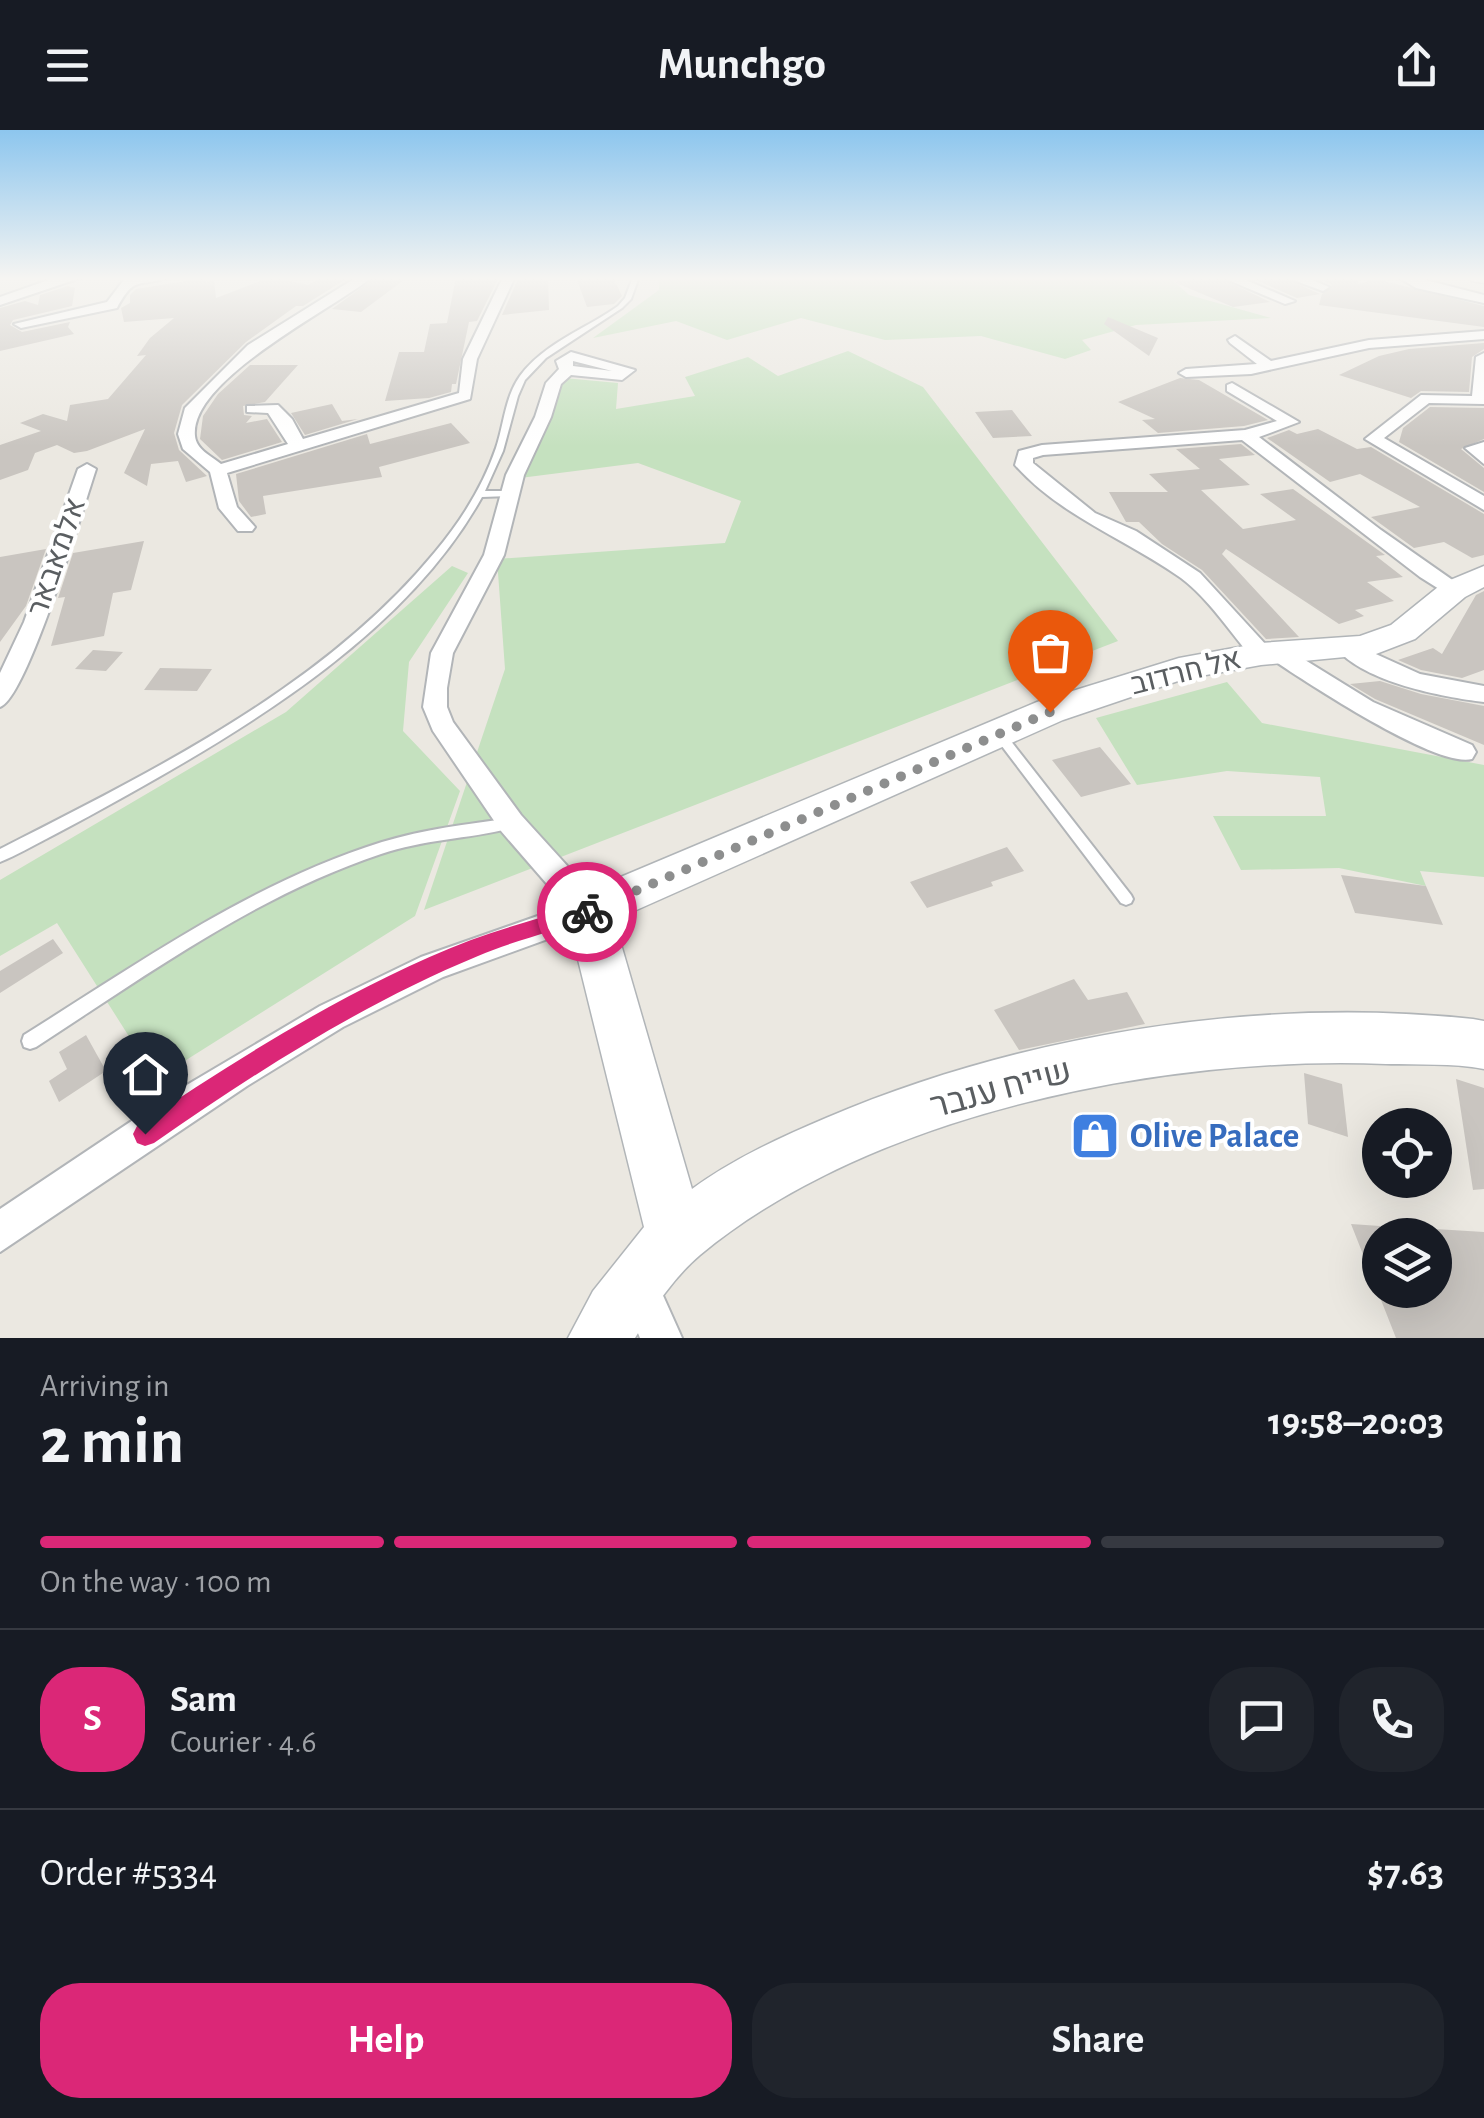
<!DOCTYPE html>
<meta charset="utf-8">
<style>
body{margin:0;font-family:"Alegreya Sans",Heebo,sans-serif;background:#20242c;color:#f1f3f6;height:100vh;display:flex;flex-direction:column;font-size:38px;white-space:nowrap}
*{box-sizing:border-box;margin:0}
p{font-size:32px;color:#9ea1a6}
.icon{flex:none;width:55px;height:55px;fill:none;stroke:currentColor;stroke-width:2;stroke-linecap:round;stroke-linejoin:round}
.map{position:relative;height:1208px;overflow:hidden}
.panel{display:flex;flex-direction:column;background:#171b24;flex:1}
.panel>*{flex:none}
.fabs{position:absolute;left:1362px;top:978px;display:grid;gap:20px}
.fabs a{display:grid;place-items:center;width:90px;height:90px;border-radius:50%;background:#171b24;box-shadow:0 10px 40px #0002;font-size:50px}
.pin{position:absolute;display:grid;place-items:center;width:85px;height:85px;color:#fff;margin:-102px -42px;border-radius:50% 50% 50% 0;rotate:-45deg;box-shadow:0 0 10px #0007}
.pin .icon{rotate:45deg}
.courier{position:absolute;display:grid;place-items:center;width:100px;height:100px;margin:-50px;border:8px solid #db2777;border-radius:50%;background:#fff;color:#222;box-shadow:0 2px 12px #0007}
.summary em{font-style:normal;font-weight:700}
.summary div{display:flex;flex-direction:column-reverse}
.summary{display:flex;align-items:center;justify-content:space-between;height:170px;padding:0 40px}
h1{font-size:65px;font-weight:700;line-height:75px}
.bar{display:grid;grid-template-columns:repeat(4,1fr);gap:15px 10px;align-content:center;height:120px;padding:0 40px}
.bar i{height:12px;border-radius:8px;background:#363941}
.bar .on{background:#db2777}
.bar p{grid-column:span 4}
.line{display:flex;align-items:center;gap:25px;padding:0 40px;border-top:2px solid #363941}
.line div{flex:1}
.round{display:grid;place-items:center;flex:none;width:105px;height:105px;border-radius:40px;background:#20242c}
.primary-button{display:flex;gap:20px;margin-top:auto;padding:20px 40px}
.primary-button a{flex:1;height:115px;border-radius:40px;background:#db2777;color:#fff;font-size:40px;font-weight:700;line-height:115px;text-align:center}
.primary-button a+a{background:#20242c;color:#f1f3f6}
header{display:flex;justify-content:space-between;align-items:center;height:130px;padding:0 40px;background:#171b24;font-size:45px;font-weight:700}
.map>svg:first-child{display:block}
</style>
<header><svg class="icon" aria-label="menu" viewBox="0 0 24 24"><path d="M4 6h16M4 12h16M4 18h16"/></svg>Munchgo<svg class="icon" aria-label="share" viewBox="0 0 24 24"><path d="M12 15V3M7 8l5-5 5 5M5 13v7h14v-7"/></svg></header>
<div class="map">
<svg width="1484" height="1208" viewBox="0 0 1484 1208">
<rect width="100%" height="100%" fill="#ebe8e1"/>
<!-- green -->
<path fill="#c5e1bf" d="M659,147H1169L1189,165L1271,188L1136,195L1082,210L1091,220L1065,229L981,206L885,210L801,188L727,210L676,191L593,208L659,160Z
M848,221L923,257L1118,511L424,780L505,539L497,429L725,413L741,371L638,333L520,348L564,248L618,253L616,279L695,266L685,247L748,227L778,246Z
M452,436L468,443L409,532L403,601L460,661L415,786L156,949L57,793L0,826V750L286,582Z
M1227,552L1262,593L1484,635V747L1420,741L1426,756L1339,738L1241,740L1213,686H1326L1320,647L1227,641L1137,655L1096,588Z"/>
<!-- building -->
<path fill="#c9c5c0" d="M271,147L308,155L322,147H349L303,176H296L246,212L182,275L174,303L179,320L207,346L186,352L178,331L151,334L147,356L124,343L145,299L87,321L74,323L57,315L35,323L28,340L0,350V315L41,301L20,293L43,284L67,291L70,275L108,269L146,225L137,226L150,208L174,188L124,192L121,178L130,173V165L136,159L205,148L206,152L214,150L216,168Z
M376,147H408L361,182L332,179Z
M456,147H499L477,191L469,192L456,254H452L451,262L429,268L385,271L399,222H424L430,194L447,193Z
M519,147H548L549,180L502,185Z
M576,147H613L622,166L614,174L587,177Z
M1204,147H1218L1270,172L1233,177L1174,152Z
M1249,147H1282L1320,164L1297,168Z
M1316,147H1358V154L1376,149L1484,176V197L1319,175L1322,164L1332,155Z
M68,156L75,158L72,176L13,190L10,195L22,202L70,192L68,197L74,204L0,221V178L25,171L38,175L40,165Z
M1108,187L1158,208L1149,226L1104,194Z
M1484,213V219L1472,227L1469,262L1421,261L1411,268L1339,245L1379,226L1409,219Z
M250,235H298L265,272L243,276L244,285L252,286L246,293L267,289L282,312L222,330L200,309L203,286L218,264Z
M1180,248L1199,250L1268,290L1244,296L1158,303L1142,290L1155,289L1118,272Z
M332,274L342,291L358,289L305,305L291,283Z
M1430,277L1484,278V309L1461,319L1484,338V362L1399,312L1403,298Z
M1012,280L1032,306L993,308L975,282Z
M451,293L470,313L379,337L382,347L263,366L266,384L251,387L239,371L236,344L367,304L370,314Z
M1318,299L1357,319L1371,317L1484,384V425L1472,428L1444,412L1414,418L1371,387L1420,377L1360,344L1330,352L1267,308L1289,300L1297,304Z
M1241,314L1255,325L1219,329L1250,355L1201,360L1243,399L1296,390L1260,364L1293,359L1385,425L1376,426L1403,447L1367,452L1394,471L1355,480L1364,486L1339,494L1226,419L1222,424L1299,507L1266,509L1202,440L1162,414L1139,392H1126L1109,362H1168L1149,344L1200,339L1176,319Z
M144,411L131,460L113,463L104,506L51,516L65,467L58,468L73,423Z
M46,419L26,476L0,512V427Z
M1484,461V540L1462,548L1421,540L1398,530L1433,518L1442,524L1476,465Z
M93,520L123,522L106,541L75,539Z
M160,538L212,539L197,561L144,560Z
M1380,551L1421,564L1484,576V615L1375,569L1350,554Z
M1100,617L1131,654L1081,667L1052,630Z
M1007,717L1024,741L991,752L993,756L927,778L910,752Z
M1341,745L1426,756L1443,795L1355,783Z
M53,809L63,823L0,863V841Z
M1074,849L1088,870L1127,862L1145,894L1019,920L994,880Z
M86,905L106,941L59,972L49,951L67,939L59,922Z
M1304,943L1342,954L1348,1007L1308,994Z
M1456,949L1484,958V1059L1473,1060Z
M1351,1094L1380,1096V1160H1435V1099L1484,1102V1208H1396Z"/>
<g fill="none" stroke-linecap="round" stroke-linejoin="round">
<!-- lane casing -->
<g stroke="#b2b5b8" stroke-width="4">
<path id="lane" d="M633,147H639L631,169L622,178L546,228L525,250L518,266L503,321L485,361H510L515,364L513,366L482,367C409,499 258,592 129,664C102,679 75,694 48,708C32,716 17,725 0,732V719C153,641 324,557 435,422C461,391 483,356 496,318C504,294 505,267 520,246C544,213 586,199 618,176L625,168Z
M999,600L1003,601L1131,765L1133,769L1131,773L1126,775L1121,773L995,607L993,604L995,601Z
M511,688L516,689L518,693L516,697C472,709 425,709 381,724C255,766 147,845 36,917L30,919L24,917L22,911L24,905C139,833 251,753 382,712C424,699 468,694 511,688Z"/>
</g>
<!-- street casing -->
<g stroke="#b2b5b8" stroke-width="4">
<path id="street" d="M57,147H83L0,175V167Z
M126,147H168C139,159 136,143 117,178L21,198L14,194L107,172Z
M357,147H372C334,179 189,249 195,306C196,319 211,326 221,334L288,314L268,283L247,282V276L278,275L292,289L303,309L459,263L463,229L503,147H515L477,229L470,269L227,343L237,377L255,397L252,401H238L219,378L210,342L183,319L178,304L185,278L248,215Z
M1221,147H1239L1295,171L1285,174Z
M1285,147H1305L1329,157L1323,161Z
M1398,147H1414L1484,165V173L1416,158Z
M1484,201V209L1369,218L1251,244L1186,247L1179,243L1186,239L1257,234L1230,213L1228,210L1235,206L1271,231L1369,210Z
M571,222L635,240L622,250L571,245L561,254L551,287L524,345L504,425L453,523L447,558V577L453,592L521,685L600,772L604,781L600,790L443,847L343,897L247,956L0,1122V1079L175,962L320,876L421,827L566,776L501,701L433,601L423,577L431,523L484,425L506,345L535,287L546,253L559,239L556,231ZM573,231L612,241L573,236Z
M1484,223V274L1429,273L1384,308L1484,366V380L1365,309L1421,265L1472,266L1476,227Z
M1232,253L1299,292L1259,307L1381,400L1461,456L1464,460L1461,464H1447L1420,447L1242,310L1043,325L1033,328V333L1095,383L1136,401L1200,443L1268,517H1284L1373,572L1472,615L1476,622L1472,629C1437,639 1303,550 1270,528L1253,529C1231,503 1208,468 1181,448C1126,409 1060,386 1015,335L1019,321L1042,315L1245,300L1277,291L1227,261V255Z
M1484,312V334L1465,318Z
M87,334L96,339C84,375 27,569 0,577V543L24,492L78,339Z
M1347,511L1420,544L1484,556V572C1442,567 1364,552 1336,518L1339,513Z
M638,1135L652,1141L682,1208H640L618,1155L624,1141Z"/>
</g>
<!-- secondary casing -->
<g stroke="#b1b5b8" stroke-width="3">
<path id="secondary" d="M1469,147H1484V153L1472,151Z
M1484,436V457L1465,467L1415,509L1376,524L1261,535L1184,549L1063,590L614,790L692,1059C733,1029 779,1008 826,988C1022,904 1261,866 1473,889L1484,891V939C1452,933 1419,935 1386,934C1167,925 872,982 700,1125C674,1147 653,1179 635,1208H568L593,1161L644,1097L566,781L573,767L1037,572L1179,528L1261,513L1360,506L1391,495L1443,453Z"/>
</g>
<!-- lane -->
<use href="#lane" fill="#fff" fill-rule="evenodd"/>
<!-- street -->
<use href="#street" fill="#fff" fill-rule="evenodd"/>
<!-- secondary -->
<use href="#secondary" fill="#fff" fill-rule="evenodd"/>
</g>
<!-- sky -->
<linearGradient id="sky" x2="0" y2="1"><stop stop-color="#8dc6ee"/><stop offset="0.47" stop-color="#f6f5f2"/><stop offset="1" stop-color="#f6f5f2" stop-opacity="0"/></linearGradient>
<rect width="1484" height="316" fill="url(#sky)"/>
<!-- route -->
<path fill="#db2777" d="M587,773L597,782L594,787C556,801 515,810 478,826C362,874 256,942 154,1013L145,1016L137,1013L133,1004L137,996C242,926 352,856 471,810C509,796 549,786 587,773Z"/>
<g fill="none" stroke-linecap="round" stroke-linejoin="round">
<!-- done -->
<path stroke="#8d8e8e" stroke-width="10" stroke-dasharray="0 18" d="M587,782L1050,582"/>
</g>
<!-- icons -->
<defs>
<g id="shop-square" transform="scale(2.5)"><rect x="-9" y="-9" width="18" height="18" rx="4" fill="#3f7fe0" stroke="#fff"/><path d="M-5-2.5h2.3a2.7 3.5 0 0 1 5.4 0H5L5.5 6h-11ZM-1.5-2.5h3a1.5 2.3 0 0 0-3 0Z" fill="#fff"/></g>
</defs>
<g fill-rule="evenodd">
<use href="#shop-square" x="1095" y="1006"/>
</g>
<g text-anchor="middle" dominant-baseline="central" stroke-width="8" stroke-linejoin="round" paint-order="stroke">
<!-- street labels -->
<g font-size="30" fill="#5a5e61" stroke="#fff">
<text transform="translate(57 427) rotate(-71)">אלמאבאר</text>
<text transform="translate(1186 542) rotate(-14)">אל חרדוב</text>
</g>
<!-- near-street labels -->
<g font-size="35" fill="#5a5e61" stroke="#fff">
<text transform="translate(1001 959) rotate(-15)">שייח ענבר</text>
</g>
<!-- near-shop labels -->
<g font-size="35" font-weight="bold" fill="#366cbe" stroke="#fff" text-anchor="start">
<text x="1130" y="1006">Olive Palace</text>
</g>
</g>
</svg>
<div class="fabs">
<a><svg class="icon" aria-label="locate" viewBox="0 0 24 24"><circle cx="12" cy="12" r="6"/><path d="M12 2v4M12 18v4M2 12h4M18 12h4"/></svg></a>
<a><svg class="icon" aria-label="layers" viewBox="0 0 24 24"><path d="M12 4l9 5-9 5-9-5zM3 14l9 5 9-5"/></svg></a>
</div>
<div class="pin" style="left:1050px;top:582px;background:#ea580c"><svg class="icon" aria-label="bag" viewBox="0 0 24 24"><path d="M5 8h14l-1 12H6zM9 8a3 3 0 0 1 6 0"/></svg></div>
<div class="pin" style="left:145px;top:1004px;background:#1f2937"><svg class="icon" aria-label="home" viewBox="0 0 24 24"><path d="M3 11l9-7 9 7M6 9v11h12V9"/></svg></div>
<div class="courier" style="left:587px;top:782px"><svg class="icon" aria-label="bike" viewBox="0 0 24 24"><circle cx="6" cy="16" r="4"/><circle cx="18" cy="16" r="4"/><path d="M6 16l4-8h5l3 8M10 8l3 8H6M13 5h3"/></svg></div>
</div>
<section class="panel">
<div class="summary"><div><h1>2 min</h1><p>Arriving in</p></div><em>19:58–20:03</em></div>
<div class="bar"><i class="on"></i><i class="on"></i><i class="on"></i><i></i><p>On the way · 100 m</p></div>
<div class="line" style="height:180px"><b class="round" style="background:#db2777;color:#fff">S</b><div><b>Sam</b><p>Courier · 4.6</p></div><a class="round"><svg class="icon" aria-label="chat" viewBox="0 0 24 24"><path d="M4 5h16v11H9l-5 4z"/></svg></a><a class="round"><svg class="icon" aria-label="phone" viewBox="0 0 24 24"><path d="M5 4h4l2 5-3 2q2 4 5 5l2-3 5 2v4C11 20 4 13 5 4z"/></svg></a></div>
<div class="line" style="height:130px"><div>Order #5334</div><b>$7.63</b></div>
<div class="primary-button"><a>Help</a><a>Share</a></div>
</section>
